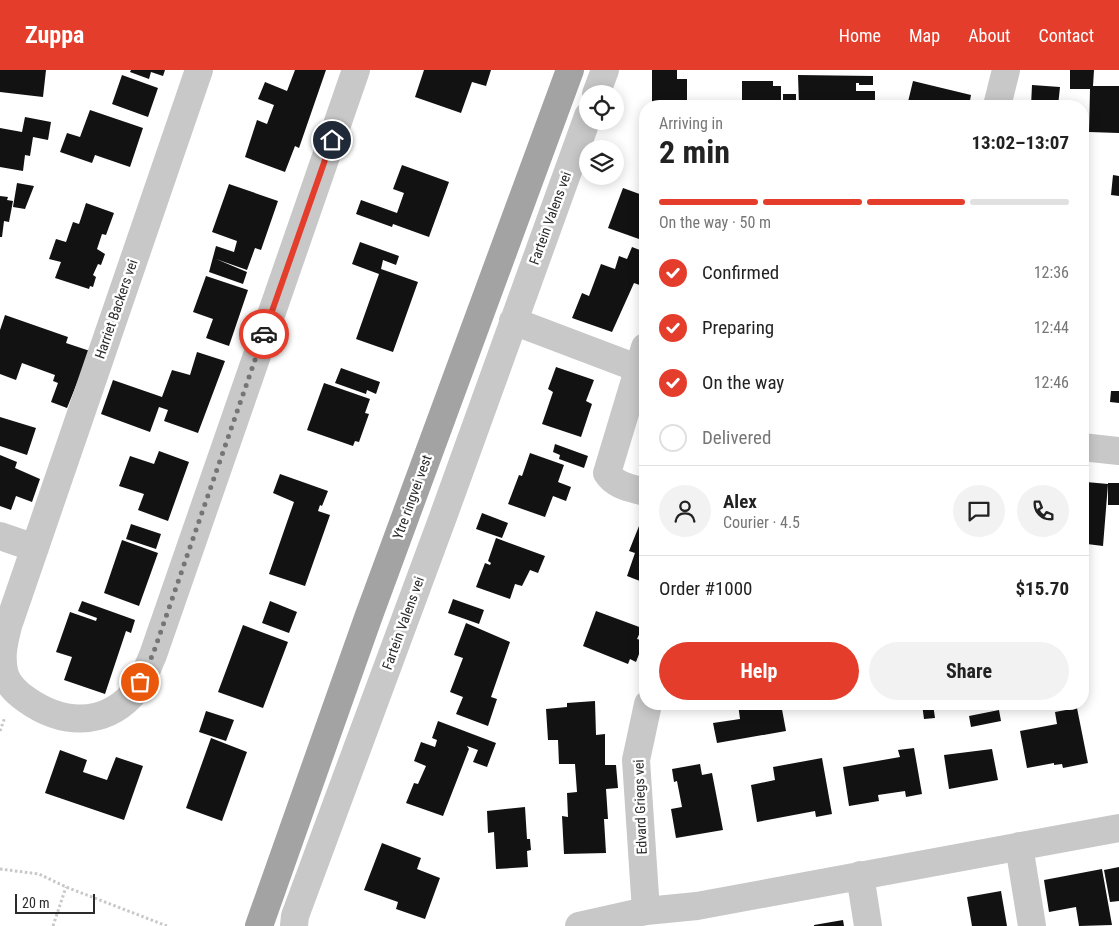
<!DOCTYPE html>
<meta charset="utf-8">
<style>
body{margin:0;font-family:"Roboto Condensed",sans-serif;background:#f2f2f2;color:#222;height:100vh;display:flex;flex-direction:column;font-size:19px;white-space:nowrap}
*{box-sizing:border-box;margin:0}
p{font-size:16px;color:#767676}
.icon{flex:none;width:28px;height:28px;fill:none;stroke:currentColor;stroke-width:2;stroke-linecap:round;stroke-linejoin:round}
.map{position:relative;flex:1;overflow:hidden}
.panel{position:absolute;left:639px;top:30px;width:450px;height:610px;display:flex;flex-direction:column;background:#fff;border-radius:20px;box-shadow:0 2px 12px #0003}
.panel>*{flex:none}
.tools{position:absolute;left:579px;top:15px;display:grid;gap:10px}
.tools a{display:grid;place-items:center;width:45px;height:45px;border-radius:50%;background:#fff;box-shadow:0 2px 12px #0003;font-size:25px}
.scale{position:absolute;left:15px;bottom:12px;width:80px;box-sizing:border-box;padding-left:5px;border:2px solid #2b2b2b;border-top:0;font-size:14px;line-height:18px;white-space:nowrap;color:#2b2b2b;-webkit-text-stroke:4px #fff;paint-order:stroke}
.pin{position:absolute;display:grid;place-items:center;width:42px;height:42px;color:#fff;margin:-21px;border:2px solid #fff;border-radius:50%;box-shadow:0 1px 5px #0007}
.courier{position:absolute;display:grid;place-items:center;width:50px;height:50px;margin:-25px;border:4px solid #e43d2c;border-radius:50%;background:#fff;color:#222;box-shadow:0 1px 6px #0007}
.summary em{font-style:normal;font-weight:700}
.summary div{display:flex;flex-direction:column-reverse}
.summary{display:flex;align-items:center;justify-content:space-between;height:85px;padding:0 20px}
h1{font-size:32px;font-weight:700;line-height:38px}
.bar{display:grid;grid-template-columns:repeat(4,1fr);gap:8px 5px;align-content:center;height:60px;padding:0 20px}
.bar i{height:6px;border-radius:4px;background:#e0e0e0}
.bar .on{background:#e43d2c}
.bar p{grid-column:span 4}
.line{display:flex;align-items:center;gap:12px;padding:0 20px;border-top:1px solid #e0e0e0}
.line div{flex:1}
.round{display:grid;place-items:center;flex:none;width:52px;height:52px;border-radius:26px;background:#f2f2f2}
ol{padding:0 20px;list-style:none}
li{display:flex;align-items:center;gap:15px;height:55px}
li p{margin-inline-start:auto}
li .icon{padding:5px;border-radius:50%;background:#e43d2c;color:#fff;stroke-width:4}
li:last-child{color:#767676}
li i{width:28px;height:28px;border:2px solid #e0e0e0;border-radius:50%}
.button{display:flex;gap:10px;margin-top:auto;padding:10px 20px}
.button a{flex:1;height:58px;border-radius:30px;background:#e43d2c;color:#fff;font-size:20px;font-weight:700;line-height:58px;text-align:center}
.button a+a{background:#f2f2f2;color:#222}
header{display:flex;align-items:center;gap:30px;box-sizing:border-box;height:70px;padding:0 25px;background:#e43d2c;color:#fff}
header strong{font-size:24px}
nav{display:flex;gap:28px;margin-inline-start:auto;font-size:18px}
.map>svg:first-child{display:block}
</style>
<header>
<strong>Zuppa</strong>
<nav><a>Home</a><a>Map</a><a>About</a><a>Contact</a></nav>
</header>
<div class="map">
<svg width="1119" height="856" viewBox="0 0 1119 856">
<rect width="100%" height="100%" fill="#fff"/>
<!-- building -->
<path fill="#121212" d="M0,0H46L43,27L0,22Z
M131,0H165L163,6L151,2L149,9L130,2Z
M295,0H326L299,78L295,76L285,102L245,87L257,50L267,54L274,35L258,29L265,12L287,21Z
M424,0H491L486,16L472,12L461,43L415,27Z
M652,0H677V9H687V36H652Z
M1070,0H1094L1093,16H1119V63L1089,62L1090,19H1070Z
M122,5L158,18L148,47L112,34Z
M798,5L873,6V15H859V13H856V21H875V36H799Z
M742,11H773V16H781V36H742Z
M913,11L971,25L969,36H907Z
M1032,15L1060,17L1058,36H1031Z
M783,24H796V36H783Z
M90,40L143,58L130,97L95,85L92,93L60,82L67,63L80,67Z
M25,47L51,52L48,70L33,67L30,86L25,85L23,101L0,97V58L22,62Z
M402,95L449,112L429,167L393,154L392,157L356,144L361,130L397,143L404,123L393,119Z
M1113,105L1119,106V126L1111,125Z
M17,113L34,116L25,139L13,137Z
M229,114L278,131L261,180L255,178L247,200L216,189L247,202L243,214L209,202L216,176L234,182L237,171L212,162Z
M623,118L645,126V158L639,169L608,158Z
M0,126L8,127L7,130L13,131L9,152L4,151L2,167H0Z
M86,133L114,143L106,165L102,164L97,179L105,184L101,195L98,194L93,205L96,207L93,217L90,216L89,219L55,208L61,192L49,189L56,169L66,172L73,152L79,154Z
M360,172L399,186L396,195L383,190L381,199L418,212L393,282L356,269L379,204L352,194Z
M632,177L645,182V217L634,213L612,262L572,248L582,223L589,226L601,194L615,199L619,186L627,189Z
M206,206L248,220L229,276L206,268L213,249L193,242Z
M5,245L68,267L66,273L90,281L67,338L51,332L58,313L53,311L55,305L22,293L16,310L0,304V260Z
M197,282L225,291L198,363L164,351L168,340L159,337L150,362L101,344L113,310L162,327L172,300L190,305Z
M556,297L594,310L586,331L592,334L581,367L542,354L553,322L548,319Z
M341,298L380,312L376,324L367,320L366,324L335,313Z
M324,313L370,329L365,343L369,344L359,372L355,371L353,376L307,360Z
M1111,321H1119V333L1110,332Z
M0,347L36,358L27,385L0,376Z
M555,374L588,386L584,398L559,389L560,385L553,382Z
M159,381L189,392L168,451L138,440L144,424L119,416L130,386L154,394Z
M530,383L564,395L558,412L571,417L566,431L553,426L545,447L508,434L519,405L522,406Z
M0,385L17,392L15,398L40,409L32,432L16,426L11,440L0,436Z
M280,404L328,421L322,436L320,435L318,441L330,445L305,516L269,504L294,432L273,423Z
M1082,408H1086V412L1108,414L1103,476L1087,474L1088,457H1082Z
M1108,413H1119V435H1108Z
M645,441V513L627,506L635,483L629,481Z
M482,443L508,453L502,468L476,459Z
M131,454L161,464L156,479L126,469Z
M496,468L545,486L538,503L530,500L522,516L515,514L510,529L476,517L485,493L490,495L491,493L488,491Z
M122,470L158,483L139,536L104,523Z
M453,529L484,540L479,554L448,543Z
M82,531L135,550L131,563L126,561L105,624L64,610L72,587L56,582L70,542L96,551L97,548L78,541Z
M270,531L297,542L289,563L262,553Z
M596,541L642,558L637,569L644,571L636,592L630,589L628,594L583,576Z
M466,553L510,572L491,627L497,629L488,656L456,644L463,627L450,622L463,588L454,585Z
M243,555L288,572L263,638L218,622Z
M595,631L596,665L605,664V695H616L618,718L606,719L608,749H604L606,783L564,784L562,746L568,747L567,723L577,722L575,694H559L558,670H548L546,639L567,637V633Z
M738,634H781L786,661L717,673L713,653L740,649Z
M922,634H933L935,648L924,649Z
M1077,638L1088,693L1063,698L1062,694L1054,695V693L1027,698L1020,661L1057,654L1055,642Z
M999,640L1001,651L971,657L969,646Z
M206,641L234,650L226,671L199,662Z
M438,651L496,673L487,697L473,692L478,680L467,676L469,679L443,746L406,733L414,713L418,714L426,696L414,691L421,672L435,677L437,670L432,668Z
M211,668L247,682L222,751L186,738Z
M914,678L922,724L906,727L905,721L878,725L879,731L849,736L843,697L900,687L898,680Z
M992,679L998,710L949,719L944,685Z
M60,680L87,690L83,702L107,710L116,687L143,696L124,750L45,723Z
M822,688L832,744L816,747L815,741L757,752L751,715L775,710L773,697Z
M700,694L702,705L712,703L723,760L676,768L671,739L682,737L677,711L674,712L672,699Z
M525,737L527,769H530L531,780L527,781L528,797L496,799L494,762L488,763L487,741Z
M382,773L421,788L417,799L440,808L425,849L396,839L398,832L364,820Z
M1119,797V831L1110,832L1104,800Z
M1102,799L1112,855L1079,856L1076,837L1049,842L1044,810Z
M1001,821L1007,856H972L967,827Z
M843,850L844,856H814V855Z"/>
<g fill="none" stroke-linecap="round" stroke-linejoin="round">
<!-- path -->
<path stroke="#c8c8c8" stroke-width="3" stroke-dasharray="2.5 2.5" stroke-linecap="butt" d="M0,661L5,647
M0,799L39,804L66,817L167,856
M53,856L66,817"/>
<!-- minor -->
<path stroke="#c8c8c8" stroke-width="28" d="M199,0L8,556C4,572 0,588 5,605C9,616 18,624 27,630C61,654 102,657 132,625C142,615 147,598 153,585L356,0
M596,24L605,0
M997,36L1006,0
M513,251L637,298
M645,277L607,403C615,416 631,418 645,422
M1082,377L1119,381
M0,466L35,478
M1019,776L1032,856
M860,805L868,856
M646,841L636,690L648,634
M294,856L295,846L443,447L588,46
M579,856L646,841L697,836L1119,758"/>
<!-- major -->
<path stroke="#a3a3a3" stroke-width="28" d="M259,856L368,548L570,0"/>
</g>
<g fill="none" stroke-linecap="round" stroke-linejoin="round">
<!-- done -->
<path stroke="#757575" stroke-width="5" stroke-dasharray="0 9" d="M140,612L153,584L264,264"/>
<!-- route -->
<path stroke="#e43d2c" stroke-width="6" d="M264,264L332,70"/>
</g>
<g text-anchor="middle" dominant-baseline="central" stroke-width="5" stroke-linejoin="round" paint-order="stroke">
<!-- street labels -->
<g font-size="14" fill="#2b2b2b" stroke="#fff">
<text transform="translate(550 148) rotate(-70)">Fartein Valens vei</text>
<text transform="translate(116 239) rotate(-71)">Harriet Backers vei</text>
<text transform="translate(412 427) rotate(-70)">Ytre ringvei vest</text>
<text transform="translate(403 553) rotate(-70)">Fartein Valens vei</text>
<text transform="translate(640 737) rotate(-92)">Edvard Griegs vei</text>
</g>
</g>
</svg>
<div class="tools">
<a><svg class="icon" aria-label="locate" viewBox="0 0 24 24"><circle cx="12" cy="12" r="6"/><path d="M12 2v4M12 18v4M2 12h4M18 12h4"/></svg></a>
<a><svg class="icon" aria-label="layers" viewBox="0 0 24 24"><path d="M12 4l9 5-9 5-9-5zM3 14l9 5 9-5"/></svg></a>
</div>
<div class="scale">20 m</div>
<div class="pin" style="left:140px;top:612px;background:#ea580c"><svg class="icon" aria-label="bag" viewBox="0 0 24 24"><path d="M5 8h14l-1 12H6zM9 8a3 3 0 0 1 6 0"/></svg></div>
<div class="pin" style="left:332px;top:70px;background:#1f2937"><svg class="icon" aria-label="home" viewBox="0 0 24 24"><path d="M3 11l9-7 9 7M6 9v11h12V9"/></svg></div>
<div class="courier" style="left:264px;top:264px"><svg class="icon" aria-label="car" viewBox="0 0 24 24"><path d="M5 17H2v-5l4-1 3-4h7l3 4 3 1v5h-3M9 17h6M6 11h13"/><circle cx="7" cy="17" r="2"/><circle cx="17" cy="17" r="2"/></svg></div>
<section class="panel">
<div class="summary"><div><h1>2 min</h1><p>Arriving in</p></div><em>13:02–13:07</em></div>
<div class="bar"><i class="on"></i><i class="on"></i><i class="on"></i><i></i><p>On the way · 50 m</p></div>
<ol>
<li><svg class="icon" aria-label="check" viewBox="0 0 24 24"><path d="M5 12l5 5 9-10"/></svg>Confirmed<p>12:36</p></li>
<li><svg class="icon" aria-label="check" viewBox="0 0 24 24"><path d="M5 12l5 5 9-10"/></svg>Preparing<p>12:44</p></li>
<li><svg class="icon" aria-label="check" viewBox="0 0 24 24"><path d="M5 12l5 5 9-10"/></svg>On the way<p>12:46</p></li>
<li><i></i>Delivered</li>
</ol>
<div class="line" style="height:90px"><a class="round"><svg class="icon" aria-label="person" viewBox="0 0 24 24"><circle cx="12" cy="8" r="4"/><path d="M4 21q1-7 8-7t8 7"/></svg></a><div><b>Alex</b><p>Courier · 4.5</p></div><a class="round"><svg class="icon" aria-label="chat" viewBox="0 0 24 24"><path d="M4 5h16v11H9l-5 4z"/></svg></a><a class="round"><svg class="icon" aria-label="phone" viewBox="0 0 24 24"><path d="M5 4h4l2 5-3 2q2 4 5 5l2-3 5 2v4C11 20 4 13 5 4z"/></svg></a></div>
<div class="line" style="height:65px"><div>Order #1000</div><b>$15.70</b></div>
<div class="button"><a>Help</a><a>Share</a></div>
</section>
</div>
